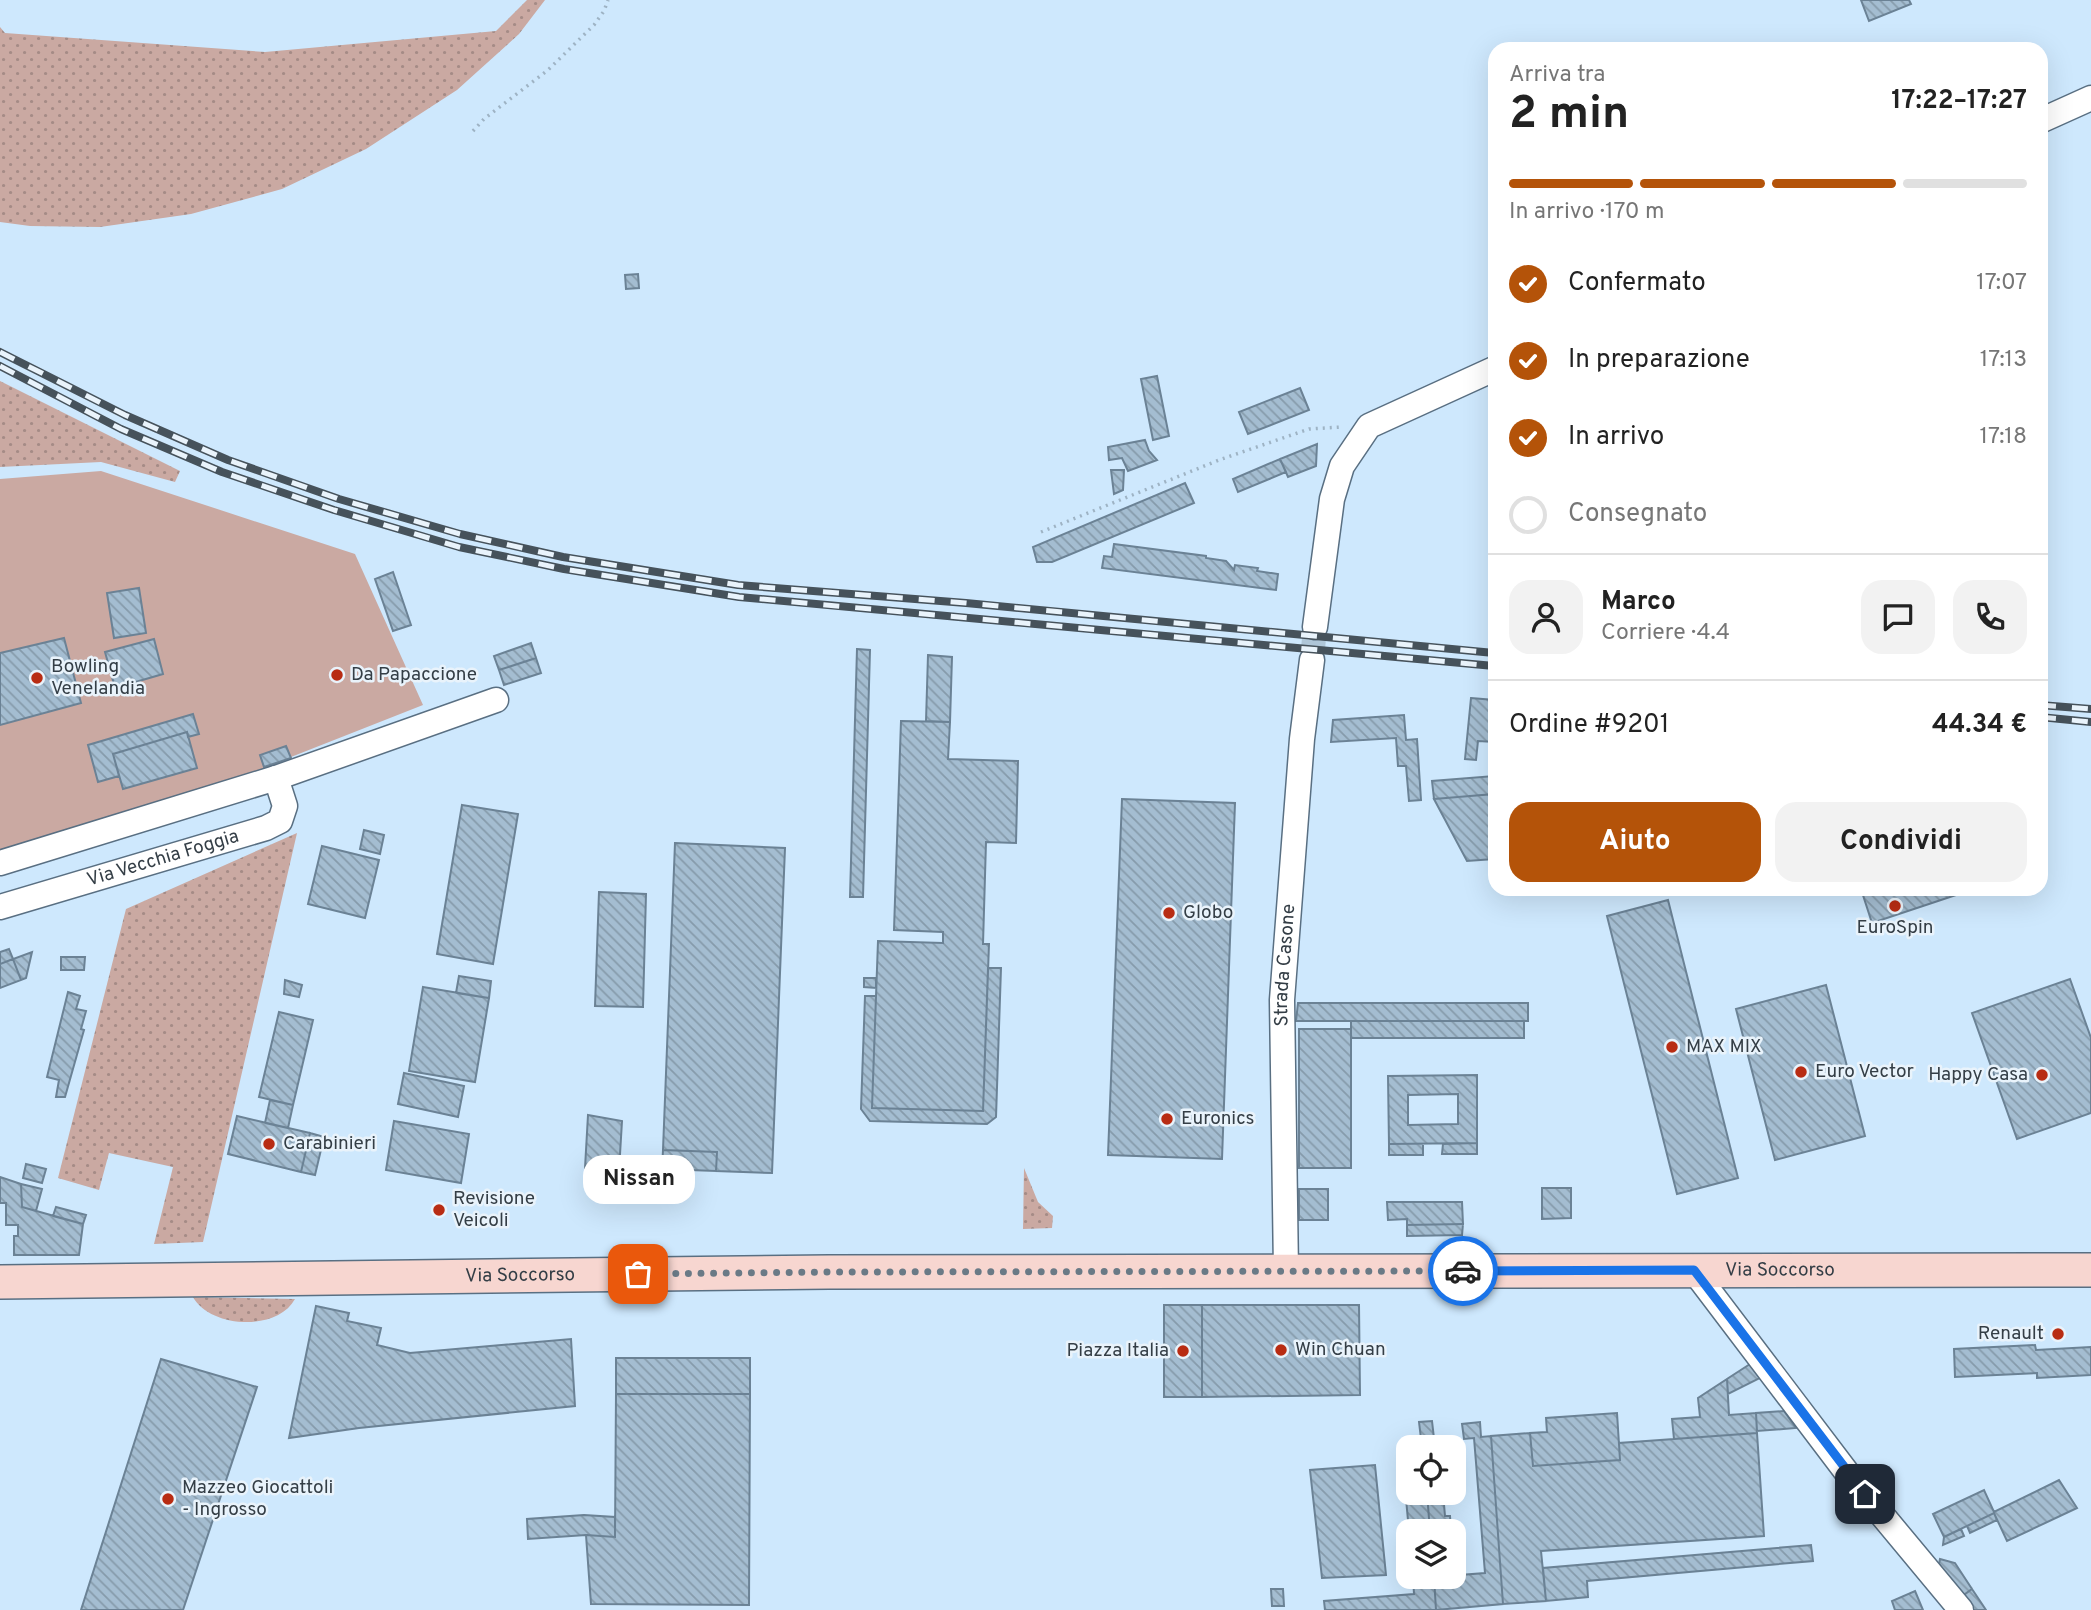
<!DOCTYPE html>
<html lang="it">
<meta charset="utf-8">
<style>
body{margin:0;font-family:Overpass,sans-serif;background:#f2f2f2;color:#222;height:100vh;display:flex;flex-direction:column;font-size:26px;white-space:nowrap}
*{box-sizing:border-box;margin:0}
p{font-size:23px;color:#767676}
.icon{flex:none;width:38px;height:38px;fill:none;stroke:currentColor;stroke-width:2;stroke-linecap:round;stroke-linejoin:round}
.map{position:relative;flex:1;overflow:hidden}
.sheet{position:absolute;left:1488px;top:42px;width:560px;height:854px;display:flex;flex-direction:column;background:#fff;border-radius:21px;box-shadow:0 7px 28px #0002}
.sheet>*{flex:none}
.buttons{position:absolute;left:1396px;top:1435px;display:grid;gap:14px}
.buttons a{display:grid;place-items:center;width:70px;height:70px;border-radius:14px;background:#fff;box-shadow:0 7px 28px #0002;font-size:35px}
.pin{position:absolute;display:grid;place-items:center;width:60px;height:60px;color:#fff;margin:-30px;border-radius:14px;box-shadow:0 4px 10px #0006}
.courier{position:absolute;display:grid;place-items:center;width:70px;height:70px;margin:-35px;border:5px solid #1a73e8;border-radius:50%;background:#fff;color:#222;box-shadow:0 2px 9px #0007}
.bubble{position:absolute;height:49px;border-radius:21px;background:#fff;box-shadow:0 7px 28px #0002;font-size:23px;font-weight:700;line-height:49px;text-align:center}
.overview em{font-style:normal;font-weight:700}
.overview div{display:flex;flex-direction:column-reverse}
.overview{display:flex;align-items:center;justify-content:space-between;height:119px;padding:0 21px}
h1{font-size:46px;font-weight:700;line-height:52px}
.bar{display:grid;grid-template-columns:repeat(4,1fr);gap:10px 7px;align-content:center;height:84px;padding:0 21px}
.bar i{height:9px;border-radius:5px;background:#e0e0e0}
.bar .on{background:#b45309}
.bar p{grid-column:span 4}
.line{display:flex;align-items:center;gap:18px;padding:0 21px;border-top:2px solid #e0e0e0}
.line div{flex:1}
.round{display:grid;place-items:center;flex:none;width:74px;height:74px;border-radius:21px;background:#f2f2f2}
ol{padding:0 21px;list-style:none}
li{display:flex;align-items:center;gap:21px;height:77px}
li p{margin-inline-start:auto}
li .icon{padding:7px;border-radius:50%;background:#b45309;color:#fff;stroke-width:4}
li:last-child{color:#767676}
li i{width:38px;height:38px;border:4px solid #e0e0e0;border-radius:50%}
.button{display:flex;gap:14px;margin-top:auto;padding:14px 21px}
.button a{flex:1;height:80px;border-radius:21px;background:#b45309;color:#fff;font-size:28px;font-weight:700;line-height:80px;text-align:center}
.button a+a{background:#f2f2f2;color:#222}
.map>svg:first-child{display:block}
</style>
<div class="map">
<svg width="2091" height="1610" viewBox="0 0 2091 1610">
<defs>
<pattern id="grass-dots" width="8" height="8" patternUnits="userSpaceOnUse" patternTransform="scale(1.75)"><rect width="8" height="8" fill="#caa9a2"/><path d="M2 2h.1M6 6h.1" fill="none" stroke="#a58b86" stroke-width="1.8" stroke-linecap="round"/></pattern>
<pattern id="building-back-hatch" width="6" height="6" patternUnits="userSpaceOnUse" patternTransform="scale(1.75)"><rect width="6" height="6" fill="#a4bdd1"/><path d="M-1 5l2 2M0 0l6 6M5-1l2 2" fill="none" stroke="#869bab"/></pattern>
</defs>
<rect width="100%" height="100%" fill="#cee8fd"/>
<!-- grass -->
<path fill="url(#grass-dots)" d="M527,0H545L519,34L457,90L366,149L282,189L191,214L100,227L30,226L0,222V27L5,33L265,52L496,31Z
M0,381L180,471L175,482L101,462L0,467Z
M297,833L203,1242L154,1244L173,1167L109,1153L99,1190L58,1178L126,909Z
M1024,1168L1038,1202L1053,1216L1052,1228L1023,1229Z
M193,1297L295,1299C277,1332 210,1328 193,1297Z"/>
<!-- green -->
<path fill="#caa9a2" d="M101,471L355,554L423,705L291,757L256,775L0,855V479Z"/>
<!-- building -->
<path fill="url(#building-back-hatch)" stroke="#6b8295" stroke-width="2" fill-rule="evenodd" d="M1861,0H1909L1911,4L1869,21Z
M638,274L639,288L626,289L625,275Z
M1157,376L1169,436L1153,440L1141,379Z
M1300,388L1309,410L1248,434L1239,412Z
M2040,412L2045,435H2040Z
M1145,440L1149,451L1157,460L1128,471L1122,458L1109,460L1108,447Z
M1317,444L1316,466L1288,477L1280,459Z
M1280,459L1286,472L1238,492L1233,479Z
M1111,470H1124L1123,490L1114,494Z
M1185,483L1194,503L1052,562H1037L1033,547Z
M1114,544L1206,556V558L1226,561L1234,570L1235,565L1258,568L1257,571L1278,574L1276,590L1102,568L1104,556L1112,557Z
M393,572L411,625L393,631L375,579Z
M139,588L146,633L114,638L107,593Z
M64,638L81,703L0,725V653Z
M154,639L163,674L115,688L105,652Z
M531,643L536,658L499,670L494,656Z
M857,649L870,650L863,897H850Z
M928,655L952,657L950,722L926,721Z
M536,658L541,673L504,685L499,670Z
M1471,698L1494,700V742L1478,741L1476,760L1465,759Z
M193,714L199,734L188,737L187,732L113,754L119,776L98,782L88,745Z
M1404,715L1406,740L1417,739L1421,800L1409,801L1406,766H1398L1396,738L1331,742L1333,720Z
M901,721L950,722L948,759L1018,761L1016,843L986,842L983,944H989L983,1111L872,1108L878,941L943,943V932L894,930Z
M187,732L197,768L123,789L113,754Z
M286,746L291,758L264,767L260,755Z
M1494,776V794L1434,799L1432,781Z
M1494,794V859L1467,861L1434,799Z
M1122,799L1235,803L1222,1159L1108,1155Z
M462,805L518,814L493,964L437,954Z
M364,830L384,835L380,854L360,849Z
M675,843L785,848L772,1173L716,1171L717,1152L663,1150Z
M322,846L379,860L365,918L308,904Z
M1861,889H1974L1872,923Z
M599,892L646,894L643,1007L595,1006Z
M1668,900L1738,1178L1677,1194L1607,916Z
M9,949L13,959L0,964V952Z
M32,952L26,978L21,980L13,959Z
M61,957H85L84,970H61Z
M13,959L21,980L0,988V964Z
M988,968H1001L996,1117L987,1124L870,1121L861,1109L865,996H876L872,1108L983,1111Z
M459,976L491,981L489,998L456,993Z
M864,978H876V988L864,987Z
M2070,979L2091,1038V1113L2017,1139L1972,1013Z
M285,980L302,985L299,997L284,994Z
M1826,985L1865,1136L1775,1160L1736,1009Z
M423,987L489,998L475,1082L409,1071Z
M68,992L80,996L76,1009L86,1011L81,1029L84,1030L65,1097H56L59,1080L47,1077Z
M1298,1003H1528V1021H1296Z
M279,1012L313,1020L293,1105L259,1097Z
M1351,1021H1524V1038H1351Z
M1299,1029H1351V1168H1299Z
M404,1073L464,1086L458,1117L398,1104Z
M1477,1075V1143L1389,1144L1388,1076ZM1458,1094V1124L1408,1125V1095Z
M270,1100L293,1105L288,1128L265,1123Z
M588,1115L622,1121L619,1171L585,1168Z
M237,1116L310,1133L301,1172L228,1154Z
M394,1121L469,1134L461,1183L386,1170Z
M310,1133L324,1137L315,1175L301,1172Z
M1477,1143V1154H1442L1443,1144Z
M1389,1144H1423V1155H1389Z
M663,1150L717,1152L716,1171L662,1169Z
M26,1164L46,1169L42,1183L23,1178Z
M0,1177L21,1184L22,1207L83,1224L79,1255H14V1236H18V1225H6V1203H0Z
M21,1184L42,1189L36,1211L22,1207Z
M1542,1188H1571V1218L1542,1219Z
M1299,1189H1328V1220H1299Z
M1387,1202H1462L1463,1224L1407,1225V1219L1388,1220Z
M56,1207L86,1215L83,1224L53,1216Z
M1463,1224L1462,1235L1407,1236V1225Z
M1164,1305H1202V1397H1164Z
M1202,1305H1359L1360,1395L1202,1397Z
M316,1306L349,1313L347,1321L381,1328L377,1345L410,1353L571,1339L575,1406L359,1428L289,1438Z
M2035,1345L2036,1350L2091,1347V1375L2037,1378V1373L1955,1377L1954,1349Z
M616,1358H750V1394H616Z
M161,1359L257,1387L183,1610H81Z
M1750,1364L1760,1378L1728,1394L1727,1379Z
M1727,1379L1729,1415L1756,1413L1757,1433L1674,1439L1672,1419L1700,1417L1698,1398Z
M616,1394H750L749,1605L591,1604L586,1535L615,1537Z
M1784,1411L1796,1428L1757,1431L1756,1413Z
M1617,1413L1620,1460L1533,1466L1530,1433L1547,1432L1546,1418Z
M1432,1421L1435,1447H1422L1419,1422Z
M1480,1422L1481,1437L1491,1436L1503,1604L1436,1610L1434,1577L1485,1573L1474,1438L1464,1439L1462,1424Z
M1530,1433L1533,1466L1620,1460L1619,1443L1757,1433L1764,1536L1541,1551L1546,1601L1503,1604L1491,1436Z
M1375,1465L1386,1575L1322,1578L1310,1470Z
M1409,1476V1493H1427L1430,1531H1409L1404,1477Z
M2059,1480L2077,1508L2007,1541L1994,1513L1944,1537L1933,1514L1984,1490L1994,1512Z
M1427,1493H1443L1445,1516H1450L1451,1531H1430Z
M1994,1513L1997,1520L1970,1533L1967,1526Z
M584,1515L615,1517V1537L586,1535L528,1539L527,1519Z
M1961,1529L1964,1536L1943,1545L1944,1537Z
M1811,1545L1813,1561L1587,1581L1588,1597L1546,1601L1543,1568Z
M1940,1559L1955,1563L1972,1589L1961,1597L1939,1564Z
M1413,1577H1434L1436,1610H1325L1324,1601L1414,1594Z
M1271,1589H1283L1284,1606H1272Z
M1972,1589L1986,1610H1969L1961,1597Z
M1915,1591L1923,1610H1895L1892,1601Z"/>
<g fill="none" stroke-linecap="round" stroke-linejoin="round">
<!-- street-tunnel -->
<path stroke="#afc6d8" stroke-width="24" stroke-dasharray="24 12" stroke-linecap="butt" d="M1312,660L1315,627"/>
<!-- street casing -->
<g stroke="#596f82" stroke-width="27">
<g id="street">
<path d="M2040,121L2091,98"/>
<path d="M1315,627L1332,499L1342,466L1369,426L1494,369"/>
<path d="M0,863L276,778L496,700"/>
<path id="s1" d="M0,907L266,828L280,821L285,806L276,778"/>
<path id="s2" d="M1286,1271L1282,1000L1302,739L1312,660"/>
<path d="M1694,1271L1848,1474L1961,1610"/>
</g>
</g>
<!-- secondary casing -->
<g stroke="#596f82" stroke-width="36">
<g id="secondary">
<path id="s3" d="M0,1282L829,1272L2091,1270"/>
</g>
</g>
<!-- path -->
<path stroke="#9eb3c4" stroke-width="3.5" stroke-dasharray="2 5" stroke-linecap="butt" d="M473,131L484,119L548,70L594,25L604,11L608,0
M1041,532L1219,460L1309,429L1342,427"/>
<!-- street -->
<use href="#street" stroke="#fff" stroke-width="24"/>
<!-- secondary -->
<use href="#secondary" stroke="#f7d6d0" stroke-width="33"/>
<!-- rail casing -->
<g stroke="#46525b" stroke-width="8">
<path id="rail" d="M0,352L125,415L228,460L339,499L460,534L563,557L738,585L966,603L1494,653
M0,366L121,429L222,472L334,510L459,547L564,569L739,597L1494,666
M2040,705L2091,709
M2040,717L2091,722"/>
</g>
<!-- rail -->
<use href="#rail" stroke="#e9f3fb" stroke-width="5" stroke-dasharray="16" stroke-linecap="butt"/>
</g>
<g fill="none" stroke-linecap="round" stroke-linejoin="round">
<!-- done -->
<path stroke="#6a7a86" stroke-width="7" stroke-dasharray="0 12.6" d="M638,1274L829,1272L1463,1271"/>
<!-- route -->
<path stroke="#1a73e8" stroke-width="9" d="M1463,1271L1694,1270L1865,1494"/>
</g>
<!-- markers -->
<g fill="#b82c13" stroke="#e9f3fb" stroke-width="2.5">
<circle cx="337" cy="675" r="7"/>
<circle cx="37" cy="678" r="7"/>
<circle cx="1895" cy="906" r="7"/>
<circle cx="1169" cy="913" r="7"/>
<circle cx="1672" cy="1047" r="7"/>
<circle cx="1801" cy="1072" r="7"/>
<circle cx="2042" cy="1075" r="7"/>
<circle cx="1167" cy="1119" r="7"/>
<circle cx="269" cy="1144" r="7"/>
<circle cx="439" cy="1210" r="7"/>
<circle cx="2058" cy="1334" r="7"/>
<circle cx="1281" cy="1350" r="7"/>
<circle cx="1183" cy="1351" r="7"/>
<circle cx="168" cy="1499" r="7"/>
</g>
<g text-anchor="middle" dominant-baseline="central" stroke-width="5" stroke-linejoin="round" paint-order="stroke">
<!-- poi labels -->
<g font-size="19" fill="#343e46" stroke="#e9f3fb" text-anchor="start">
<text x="51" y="667">Bowling<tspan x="51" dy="22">Venelandia</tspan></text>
<text x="351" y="675">Da Papaccione</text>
<text x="1183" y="913">Globo</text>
<text x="1895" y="928" text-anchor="middle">EuroSpin</text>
<text x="1686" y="1047">MAX MIX</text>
<text x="1815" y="1072">Euro Vector</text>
<text x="2028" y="1075" text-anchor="end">Happy Casa</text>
<text x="1181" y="1119">Euronics</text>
<text x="283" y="1144">Carabinieri</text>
<text x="453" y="1199">Revisione<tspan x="453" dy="22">Veicoli</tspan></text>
<text x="2044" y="1334" text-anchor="end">Renault</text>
<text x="1295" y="1350">Win Chuan</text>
<text x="1169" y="1351" text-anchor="end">Piazza Italia</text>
<text x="182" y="1488">Mazzeo Giocattoli<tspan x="182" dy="22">- Ingrosso</tspan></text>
</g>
<!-- street labels -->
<g font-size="19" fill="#343e46" stroke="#e9f3fb">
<text stroke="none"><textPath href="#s1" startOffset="170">Via Vecchia Foggia</textPath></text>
<text stroke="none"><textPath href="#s2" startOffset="306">Strada Casone</textPath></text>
<text stroke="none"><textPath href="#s3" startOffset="1780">Via Soccorso</textPath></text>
<text stroke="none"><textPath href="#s3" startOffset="520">Via Soccorso</textPath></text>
</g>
</g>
</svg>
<div class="buttons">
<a><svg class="icon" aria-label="locate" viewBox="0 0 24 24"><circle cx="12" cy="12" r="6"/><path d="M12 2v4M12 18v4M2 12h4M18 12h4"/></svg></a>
<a><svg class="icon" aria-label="layers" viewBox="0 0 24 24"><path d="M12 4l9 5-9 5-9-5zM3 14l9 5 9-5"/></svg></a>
</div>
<div class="pin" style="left:638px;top:1274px;background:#ea580c"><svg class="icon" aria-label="bag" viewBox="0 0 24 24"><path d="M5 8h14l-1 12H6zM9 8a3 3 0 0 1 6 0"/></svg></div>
<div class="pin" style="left:1865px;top:1494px;background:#1f2937"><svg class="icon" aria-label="home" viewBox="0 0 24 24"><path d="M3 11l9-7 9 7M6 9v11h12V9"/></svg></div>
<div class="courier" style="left:1463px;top:1271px"><svg class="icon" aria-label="car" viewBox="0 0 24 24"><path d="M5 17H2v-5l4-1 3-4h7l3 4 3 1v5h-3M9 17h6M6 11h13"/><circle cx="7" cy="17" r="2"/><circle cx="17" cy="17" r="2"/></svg></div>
<div class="bubble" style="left:583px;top:1155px;width:112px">Nissan</div>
<section class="sheet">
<div class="overview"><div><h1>2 min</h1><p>Arriva tra</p></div><em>17:22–17:27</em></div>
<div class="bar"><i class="on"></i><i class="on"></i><i class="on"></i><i></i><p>In arrivo · 170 m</p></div>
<ol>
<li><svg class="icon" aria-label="check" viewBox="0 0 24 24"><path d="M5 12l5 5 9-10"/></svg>Confermato<p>17:07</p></li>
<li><svg class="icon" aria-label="check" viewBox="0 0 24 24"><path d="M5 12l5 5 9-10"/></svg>In preparazione<p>17:13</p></li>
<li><svg class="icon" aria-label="check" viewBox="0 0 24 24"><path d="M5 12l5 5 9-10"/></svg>In arrivo<p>17:18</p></li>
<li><i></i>Consegnato</li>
</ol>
<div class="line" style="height:126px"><a class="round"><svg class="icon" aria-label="person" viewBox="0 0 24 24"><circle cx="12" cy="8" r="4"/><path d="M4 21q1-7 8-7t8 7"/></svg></a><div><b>Marco</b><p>Corriere · 4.4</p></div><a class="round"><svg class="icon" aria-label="chat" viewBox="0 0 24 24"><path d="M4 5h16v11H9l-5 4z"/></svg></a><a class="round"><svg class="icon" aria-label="phone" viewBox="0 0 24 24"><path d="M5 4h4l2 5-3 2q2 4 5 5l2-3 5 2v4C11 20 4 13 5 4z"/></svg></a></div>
<div class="line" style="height:91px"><div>Ordine #9201</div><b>44.34 €</b></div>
<div class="button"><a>Aiuto</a><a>Condividi</a></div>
</section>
</div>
